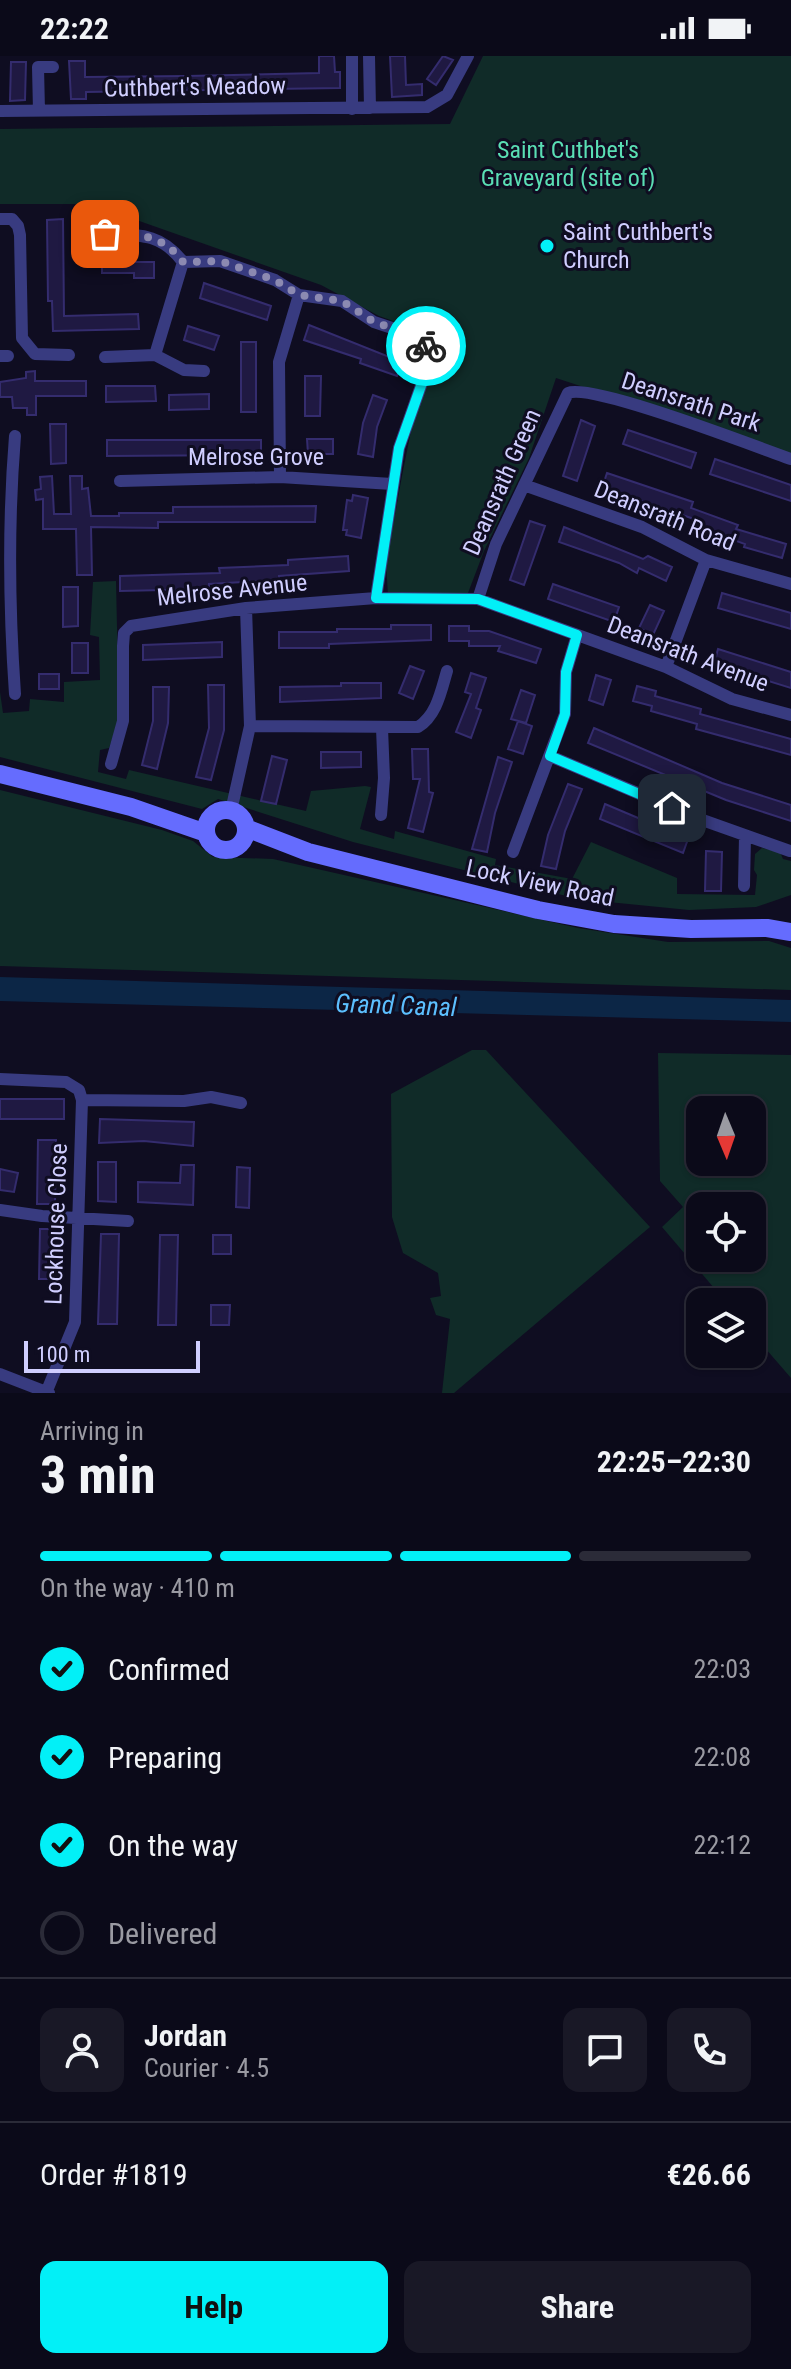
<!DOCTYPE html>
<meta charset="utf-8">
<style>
body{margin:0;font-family:"Roboto Condensed",sans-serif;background:#191826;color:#f1f3f6;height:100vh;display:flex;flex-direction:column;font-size:30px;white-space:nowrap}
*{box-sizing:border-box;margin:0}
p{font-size:26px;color:#9a9aa2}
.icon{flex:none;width:44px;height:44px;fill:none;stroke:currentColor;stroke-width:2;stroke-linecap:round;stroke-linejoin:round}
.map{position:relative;height:1337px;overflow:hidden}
.drawer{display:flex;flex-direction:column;background:#0b0a19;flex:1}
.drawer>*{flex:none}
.needle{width:52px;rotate:178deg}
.fabs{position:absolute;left:686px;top:1040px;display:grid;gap:16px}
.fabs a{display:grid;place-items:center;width:80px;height:80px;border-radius:16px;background:#0b0a19;box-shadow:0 2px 6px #0004,0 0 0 2px #2b2b38;font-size:40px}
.scale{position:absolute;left:24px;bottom:20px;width:176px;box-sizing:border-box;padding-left:8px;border:4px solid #d0ceff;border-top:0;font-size:22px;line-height:28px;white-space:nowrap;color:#d0ceff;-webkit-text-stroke:6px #0f0d21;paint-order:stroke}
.pin{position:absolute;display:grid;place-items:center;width:68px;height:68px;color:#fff;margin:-34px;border-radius:16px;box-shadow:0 4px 12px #0006}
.courier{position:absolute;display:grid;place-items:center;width:80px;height:80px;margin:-40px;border:6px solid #02f0f7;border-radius:50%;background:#fff;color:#222;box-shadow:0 2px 10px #0007}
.head em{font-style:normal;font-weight:700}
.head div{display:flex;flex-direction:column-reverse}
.head{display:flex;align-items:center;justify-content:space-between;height:136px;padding:0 40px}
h1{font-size:52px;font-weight:700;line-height:60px}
.bar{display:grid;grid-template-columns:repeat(4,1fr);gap:12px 8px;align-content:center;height:96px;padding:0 40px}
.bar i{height:10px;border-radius:6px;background:#2b2b38}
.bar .selected{background:#02f0f7}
.bar p{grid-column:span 4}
.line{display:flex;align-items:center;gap:20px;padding:0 40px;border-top:2px solid #2b2b38}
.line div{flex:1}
.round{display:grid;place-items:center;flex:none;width:84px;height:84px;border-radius:16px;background:#191826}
ol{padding:0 40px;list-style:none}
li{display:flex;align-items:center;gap:24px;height:88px}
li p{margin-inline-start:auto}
li .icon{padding:8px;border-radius:50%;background:#02f0f7;color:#111;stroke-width:4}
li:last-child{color:#9a9aa2}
li i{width:44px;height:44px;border:4px solid #2b2b38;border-radius:50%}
.primary-button{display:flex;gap:16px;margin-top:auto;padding:16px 40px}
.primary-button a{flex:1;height:92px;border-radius:16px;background:#02f0f7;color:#111;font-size:32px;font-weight:700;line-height:92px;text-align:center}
.primary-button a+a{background:#191826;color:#f1f3f6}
.status{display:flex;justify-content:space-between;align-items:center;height:56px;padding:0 40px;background:#0b0a19;direction:ltr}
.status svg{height:22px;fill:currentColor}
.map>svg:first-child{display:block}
</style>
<div class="status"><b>22:22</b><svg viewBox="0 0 49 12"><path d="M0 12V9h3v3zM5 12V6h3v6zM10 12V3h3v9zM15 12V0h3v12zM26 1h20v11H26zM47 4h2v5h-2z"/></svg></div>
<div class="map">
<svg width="791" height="1337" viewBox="0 0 791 1337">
<rect width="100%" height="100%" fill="#0f0d21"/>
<!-- green -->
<path fill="#102b28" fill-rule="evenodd" d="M483,0H791V399L556,322L529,402L484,495L468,537L388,539L386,508L402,420L412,370L435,306L433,289L422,275L379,260L321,229L91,148H0V73L450,68Z
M116,525L119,664L109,692L100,694L98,716L126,723L129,714L306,755L311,735L365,730L371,731L360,773L394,783L395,775L496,803L495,809L572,823L591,786L677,822V838L755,839L757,819L754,814L755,798L762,792L780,796L783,803L791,805V839L756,851L689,854L578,843L353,786L218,743L202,753L0,701V636L3,657L29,655L30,643L64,646V626L100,624L99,581L90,579L93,526Z
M0,734L162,774L193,785L213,801L273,803L578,872L668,886L769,885L791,892V934L0,910Z
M472,994H486L650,1171L454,1337H442L450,1263L436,1259L430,1242L441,1240L438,1217L403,1197L392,1161L391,1038Z
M658,997L791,999V1322L752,1277V1246H726L662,1171L683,1151L660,1125ZM700,1054H752V1106H700ZM700,1150H752V1202H700Z"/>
<!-- water -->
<path fill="#0c2646" d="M0,921L791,944V966L0,945Z"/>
<!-- building -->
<path fill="#1f1942" stroke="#342c6e" stroke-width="2" d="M319,0H334L335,16H340V32L86,36V43H71L69,5H85V21L187,20L319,17Z
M390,0H405L406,29L422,28V39L392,41Z
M443,0L453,4L436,29L427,23Z
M11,6H26L25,44L10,45Z
M63,163L64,260L138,258L139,273L53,275L52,245H48L47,164Z
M134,201V206H154V222H134V217H102V202Z
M204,227L271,250L267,264L200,242Z
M309,269L402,306L397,320L360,307L361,303L304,284Z
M188,270L219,280L214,294L184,284Z
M241,286H256V356H241Z
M35,315V325H86V340H36V359H27V352H13L12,341H0V326L26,322V316Z
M305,320H321L320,360H305Z
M106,330H155L156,345L106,346Z
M209,338V353L169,354V339Z
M373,339L387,344L377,371L373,401L358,398L363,367Z
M581,364L595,370L577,425L563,420Z
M50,368H66V407L51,408Z
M628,374L696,397L691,412L623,388Z
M307,383H333V398H308Z
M107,384H261V399L107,400Z
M715,403L791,429V445L710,418Z
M607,417L693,446L691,452L738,469L736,473L786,488L782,502L744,491L745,488L695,470L697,464L602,432Z
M52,420L54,458H71L70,420H82V433L88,432L91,460H119V457H173V451L316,450L315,466H158V472L91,471L92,519H77L76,473H43V443L36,444L35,434L41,433L40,421Z
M353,439L368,442L361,482L346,479L347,474H343L347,444L352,445Z
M530,465L545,470L524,529L510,524Z
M564,471L643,503L648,500L672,511L666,525L639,512L637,517L619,507L559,486Z
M348,500L349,515L279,520V524L209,528V533L120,535V520L220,517L219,512L288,509V504Z
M553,528L619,551L614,566L548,543Z
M63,531H78V570L63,571Z
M722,537L791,557V573L718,552Z
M650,549L664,555L653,579L639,572Z
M391,569H431V584L329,588V592H279V576H337V573H391Z
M449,570H469V575H489L541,593L536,607L498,595L500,590H469V585H449Z
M222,586V601L143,604V589Z
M72,587H88V617H72Z
M718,593L791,616V632L714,608Z
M410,610L424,615L413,643L399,637Z
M471,617L486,622L476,652L481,654L471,682L456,676L471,638L465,636Z
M39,618H59V633H39Z
M596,619L611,624L603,649L589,644Z
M341,627H381V642L280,646V631L341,630Z
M208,629H224V674L211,724L196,721L209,672Z
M637,630L656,635L655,640L701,653L700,658L791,683V699L696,673L697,668L651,655L652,650L633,645Z
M153,631H169L168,667L157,713L142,709L153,665Z
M521,634L535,639L526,667L511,663Z
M518,665L532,670L523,698L508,693Z
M594,672L722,727L791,749V765L726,744L588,687Z
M412,693H428L429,736L433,737L423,776L408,772L420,723H413Z
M321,696H361V711L321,712Z
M272,700L287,704L276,748L261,745Z
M498,701L512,706L495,757L487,796L472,793Z
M568,728L582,733L565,775L556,813L541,810L548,779Z
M605,748L688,783L683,797L600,763Z
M706,795L722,796L721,835H705Z
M0,1043H64V1063H0Z
M100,1063L194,1066L193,1090L144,1085L99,1087Z
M38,1084H56L55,1148H37Z
M98,1106H116V1146L98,1145Z
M181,1109H194L193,1149L138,1146V1126L180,1127Z
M237,1111L250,1112L249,1152L236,1151Z
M0,1113L18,1117L14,1136L0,1134Z
M40,1173H58L57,1223H39Z
M101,1178H119L117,1268H98Z
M160,1179H178L176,1269H158Z
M213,1179H231V1198H213Z
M211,1249H230L229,1269H211Z"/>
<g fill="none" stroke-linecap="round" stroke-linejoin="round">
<!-- street -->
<path stroke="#383b80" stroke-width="12" d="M352,0V53
M369,0L370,52
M0,55L427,51L447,39L468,0
M39,55L38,11H53
M0,163H12L18,170L20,179L22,282L35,298L69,299
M105,178C140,179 161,177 183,206L220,205L275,224L299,239L342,245L374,266L416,280L425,288L428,310L399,392L376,542
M155,299L184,314L204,315
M0,300H8
M105,301L155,299L183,206
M15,380C8,465 9,552 15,638
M280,421L279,306L299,239
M120,425L280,421L392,428
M524,429L642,471L706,504L791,528
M478,543L496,488L568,337C593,327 756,391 791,403
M666,611L706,504
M250,670L418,671C437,659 441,635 447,615
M550,700L694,761L790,795
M111,708L123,665V590L124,577L131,570L246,552L376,542L478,543L666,611L732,643L791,659
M231,755L250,670L246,552
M381,759L384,722L382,672
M513,796L565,658L566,616L577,579
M744,830L745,780
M0,1023L66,1026L79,1034L82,1044L75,1266L46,1337
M82,1044L184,1045L211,1041L241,1047
M0,1154L42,1160L128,1165
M0,1318L49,1337"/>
<!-- secondary -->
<path stroke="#656cfe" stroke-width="18" d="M0,718L131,751L206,777
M206 774a20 20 0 1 1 40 0a20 20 0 1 1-40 0Z
M246,772L308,796L538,854L614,868L691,873L767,872L791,876"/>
</g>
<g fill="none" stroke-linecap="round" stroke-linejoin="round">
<!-- done -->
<path stroke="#8c8ab1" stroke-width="8" stroke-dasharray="0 14.4" d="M105,178C140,179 161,177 183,206L220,205L275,224L299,239L342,245L374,266L416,280L426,290"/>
<!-- route -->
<path stroke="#02f0f7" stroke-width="10" d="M426,290L428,310L399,392L376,542L478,543L577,579L566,616L565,658L550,700L672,752"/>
</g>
<!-- markers -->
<circle fill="#02f0f7" stroke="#0f0d21" stroke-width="3" cx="547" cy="190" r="8"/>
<g text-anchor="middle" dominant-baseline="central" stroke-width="6" stroke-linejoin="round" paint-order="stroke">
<!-- street labels -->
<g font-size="24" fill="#d0ceff" stroke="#0f0d21">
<text transform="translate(195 31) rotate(-1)">Cuthbert's Meadow</text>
<text transform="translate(691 346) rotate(18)">Deansrath Park</text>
<text x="256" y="401">Melrose Grove</text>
<text transform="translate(502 426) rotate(-66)">Deansrath Green</text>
<text transform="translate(665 460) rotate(22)">Deansrath Road</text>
<text transform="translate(232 534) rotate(-6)">Melrose Avenue</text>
<text transform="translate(688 598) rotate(21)">Deansrath Avenue</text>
<text transform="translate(540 827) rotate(12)">Lock View Road</text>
<text transform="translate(56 1168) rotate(-88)">Lockhouse Close</text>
</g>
<!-- park labels -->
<g font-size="24" fill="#5adeb4" stroke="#0f0d21">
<text x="568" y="94">Saint Cuthbet's<tspan x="568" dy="28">Graveyard (site of)</tspan></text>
</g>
<!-- poi labels -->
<g font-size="24" fill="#d0ceff" stroke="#0f0d21" text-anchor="start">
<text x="563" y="176">Saint Cuthbert's<tspan x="563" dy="28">Church</tspan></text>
</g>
<!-- water labels -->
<g font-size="26" font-style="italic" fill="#5cbffe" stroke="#0f0d21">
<text transform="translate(396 949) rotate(2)">Grand Canal</text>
</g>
</g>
</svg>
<div class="fabs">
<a><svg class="needle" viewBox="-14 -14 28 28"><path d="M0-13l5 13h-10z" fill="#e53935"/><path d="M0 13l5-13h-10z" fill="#9a9aa2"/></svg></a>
<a><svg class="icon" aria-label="locate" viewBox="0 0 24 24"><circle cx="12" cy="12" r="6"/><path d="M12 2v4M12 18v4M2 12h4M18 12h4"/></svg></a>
<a><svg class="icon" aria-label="layers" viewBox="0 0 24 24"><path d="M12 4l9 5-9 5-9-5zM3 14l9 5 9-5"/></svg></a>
</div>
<div class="scale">100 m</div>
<div class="pin" style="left:105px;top:178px;background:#ea580c"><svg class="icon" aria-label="bag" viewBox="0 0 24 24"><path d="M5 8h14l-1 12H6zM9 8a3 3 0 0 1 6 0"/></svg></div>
<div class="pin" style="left:672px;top:752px;background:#1f2937"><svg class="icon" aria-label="home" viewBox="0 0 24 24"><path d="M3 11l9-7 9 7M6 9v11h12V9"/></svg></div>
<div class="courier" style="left:426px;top:290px"><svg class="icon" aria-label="bike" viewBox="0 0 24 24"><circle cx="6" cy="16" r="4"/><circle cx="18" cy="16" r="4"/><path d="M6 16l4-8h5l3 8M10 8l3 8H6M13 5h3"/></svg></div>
</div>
<section class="drawer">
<div class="head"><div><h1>3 min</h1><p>Arriving in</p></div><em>22:25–22:30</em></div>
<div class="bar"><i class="selected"></i><i class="selected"></i><i class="selected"></i><i></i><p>On the way · 410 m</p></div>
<ol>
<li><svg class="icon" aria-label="check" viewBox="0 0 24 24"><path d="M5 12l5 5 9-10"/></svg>Confirmed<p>22:03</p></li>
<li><svg class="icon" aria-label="check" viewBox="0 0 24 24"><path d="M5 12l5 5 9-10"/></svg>Preparing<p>22:08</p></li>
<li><svg class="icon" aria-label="check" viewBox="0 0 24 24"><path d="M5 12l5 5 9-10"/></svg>On the way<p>22:12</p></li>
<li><i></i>Delivered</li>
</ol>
<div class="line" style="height:144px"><a class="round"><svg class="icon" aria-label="person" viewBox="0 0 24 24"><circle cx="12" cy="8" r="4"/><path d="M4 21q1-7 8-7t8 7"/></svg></a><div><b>Jordan</b><p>Courier · 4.5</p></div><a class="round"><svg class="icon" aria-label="chat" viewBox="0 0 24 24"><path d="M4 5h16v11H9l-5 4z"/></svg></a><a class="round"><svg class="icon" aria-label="phone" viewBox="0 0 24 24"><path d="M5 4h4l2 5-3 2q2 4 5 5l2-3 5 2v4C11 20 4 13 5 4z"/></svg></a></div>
<div class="line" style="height:104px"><div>Order #1819</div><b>€26.66</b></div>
<div class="primary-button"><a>Help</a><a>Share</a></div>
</section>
